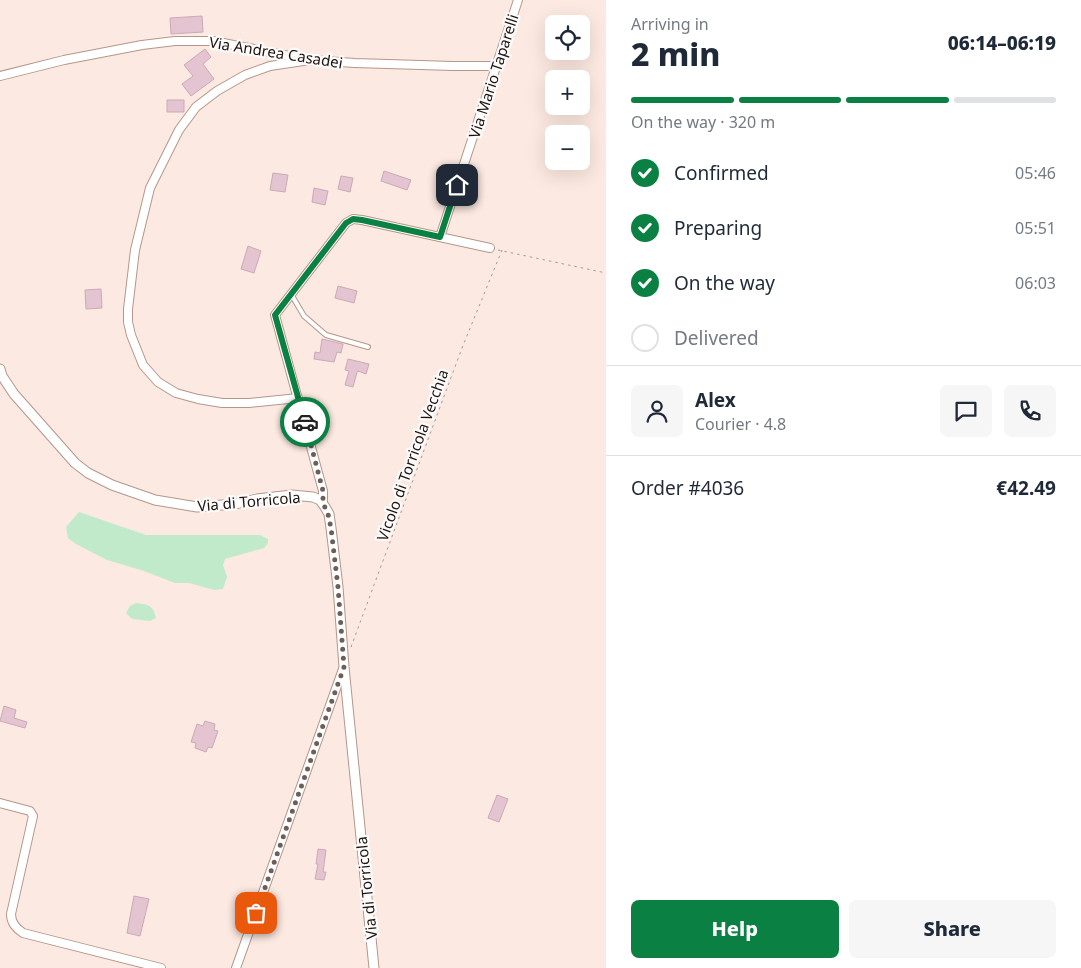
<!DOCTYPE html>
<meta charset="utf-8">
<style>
body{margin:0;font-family:"Noto Sans",sans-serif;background:#f6f6f7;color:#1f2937;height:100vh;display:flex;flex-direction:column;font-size:19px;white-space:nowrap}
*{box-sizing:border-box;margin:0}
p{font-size:16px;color:#747a83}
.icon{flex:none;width:28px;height:28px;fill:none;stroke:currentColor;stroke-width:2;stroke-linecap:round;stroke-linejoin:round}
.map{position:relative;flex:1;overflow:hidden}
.drawer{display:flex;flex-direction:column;background:#fff;width:475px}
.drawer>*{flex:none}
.fabs{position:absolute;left:545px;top:15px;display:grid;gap:10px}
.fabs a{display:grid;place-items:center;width:45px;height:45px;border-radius:8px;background:#fff;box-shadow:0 5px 20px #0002;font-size:25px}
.pin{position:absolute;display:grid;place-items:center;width:42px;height:42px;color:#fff;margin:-21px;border-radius:10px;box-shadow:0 2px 8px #0006}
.courier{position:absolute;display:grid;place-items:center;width:50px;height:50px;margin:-25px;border:4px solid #0b8043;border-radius:50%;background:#fff;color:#222;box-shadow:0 1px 6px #0007}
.headline em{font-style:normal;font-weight:800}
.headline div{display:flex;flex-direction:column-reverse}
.headline{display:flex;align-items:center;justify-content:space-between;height:85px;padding:0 25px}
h1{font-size:32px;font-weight:800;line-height:38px}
.bar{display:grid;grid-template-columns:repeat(4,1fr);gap:8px 5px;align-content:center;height:60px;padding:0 25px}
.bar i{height:6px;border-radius:4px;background:#e0e1e3}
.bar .active{background:#0b8043}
.bar p{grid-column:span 4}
.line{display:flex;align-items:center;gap:12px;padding:0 25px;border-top:1px solid #e0e1e3}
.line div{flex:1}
.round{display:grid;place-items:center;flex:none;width:52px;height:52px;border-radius:8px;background:#f6f6f7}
ol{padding:0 25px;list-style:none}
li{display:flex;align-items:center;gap:15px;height:55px}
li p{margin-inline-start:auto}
li .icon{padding:5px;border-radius:50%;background:#0b8043;color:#fff;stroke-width:4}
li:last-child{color:#747a83}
li i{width:28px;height:28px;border:2px solid #e0e1e3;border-radius:50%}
.cta{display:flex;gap:10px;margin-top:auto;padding:10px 25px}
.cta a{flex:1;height:58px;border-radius:8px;background:#0b8043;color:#fff;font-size:20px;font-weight:800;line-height:58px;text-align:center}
.cta a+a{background:#f6f6f7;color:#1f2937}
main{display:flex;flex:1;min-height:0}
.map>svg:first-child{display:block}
</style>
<main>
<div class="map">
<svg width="606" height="968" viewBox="0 0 606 968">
<rect width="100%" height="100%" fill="#fce9e1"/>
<!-- green -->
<path fill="#c1eaca" d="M79,512L146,535H260L268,539V543L264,548L225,559L223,565L227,577L223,589L214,590L189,583H175L144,571L107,560L76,544L68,538L66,527Z
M136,603C148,605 153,604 156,618L150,621L132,619L126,613L130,606Z"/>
<!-- building -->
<path fill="#e4c4d1" stroke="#c9aab6" d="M202,16L203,32L171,34L170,18Z
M205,49L211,57L203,64L214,79L191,96L182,84L193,76L184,65Z
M167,100H184V112H167Z
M384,171L411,180L407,190L381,181Z
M273,173L288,175L285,192L270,190Z
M341,176L353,178L350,192L338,189Z
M314,188L328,191L325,205L312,202Z
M248,246L261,251L254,273L241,269Z
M338,286L357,291L354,303L335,298Z
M101,289L102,308L86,309L85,290Z
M322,339L343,344L341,353L337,352L334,362L314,359L315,352L320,353Z
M348,359L369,364L366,374L358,371L357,372L353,387L345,385L349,371L345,370Z
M4,706L16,710L14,718L27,722L25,728L0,721Z
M205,721L215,724L214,730L218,731L212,748L208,747L206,752L195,748L196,743L191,742L197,724L203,726Z
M497,795L508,799L499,822L488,818Z
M318,849L326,850L323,872H326L324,880L315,879L318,864H316Z
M134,896L149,899L140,936L127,933Z"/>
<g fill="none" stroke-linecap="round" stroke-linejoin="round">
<!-- service casing -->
<g stroke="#b4978a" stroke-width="6">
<path id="service" d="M291,294L304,316L326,335L368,347"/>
</g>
<!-- minor casing -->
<g stroke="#b4978a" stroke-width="10">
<path id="minor" d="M0,76L64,60L142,45L175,41H213L310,60L355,63L453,66H496
M440,237L518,0
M298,398L249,403H222L198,399L176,393L158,382L143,365L131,335L128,322V309L135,250L150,188L179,130L196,107L217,91L245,75L270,66L310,60
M323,503V491L275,315L346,223L353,219L362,220L490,248
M0,803L30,811L33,816L11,914C11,923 16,928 23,933L161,968
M236,968L343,669"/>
</g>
<!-- tertiary casing -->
<g stroke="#b4978a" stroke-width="11">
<path id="tertiary" d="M0,369L2,376L14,394L75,463L88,473L112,485L155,500L197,507L235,504L257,499L292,495L313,497L320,500L325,507L329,514L331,528L338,587L344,667L374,968"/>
</g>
<!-- path -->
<path stroke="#aa9a93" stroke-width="1" stroke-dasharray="2.5 4" stroke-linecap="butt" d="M498,250L606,273
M351,647L462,348L502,250"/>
<!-- service -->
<use href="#service" stroke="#fff" stroke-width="4"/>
<!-- minor -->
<use href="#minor" stroke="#fff" stroke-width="8"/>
<!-- tertiary -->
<use href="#tertiary" stroke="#fff" stroke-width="9"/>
</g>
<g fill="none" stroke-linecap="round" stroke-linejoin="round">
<!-- done -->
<path stroke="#6c5e58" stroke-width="5" stroke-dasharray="0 9" d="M256,913L344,667L338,587L331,528L328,514L323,503V491L305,422"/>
<!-- route -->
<path stroke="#0b8043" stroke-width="6" d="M305,422L275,315L346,223L353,219L362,220L440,237L457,185"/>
</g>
<g text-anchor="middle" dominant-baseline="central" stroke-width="4.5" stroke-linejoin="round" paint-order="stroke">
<!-- street labels -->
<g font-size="15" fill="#1e130e" stroke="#fbfbfb">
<text transform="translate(276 52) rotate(9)">Via Andrea Casadei</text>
<text transform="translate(493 76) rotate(-72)">Via Mario Taparelli</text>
<text transform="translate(412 455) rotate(-70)">Vicolo di Torricola Vecchia</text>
<text transform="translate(249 501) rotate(-5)">Via di Torricola</text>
<text transform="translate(366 888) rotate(-96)">Via di Torricola</text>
</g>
</g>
</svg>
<div class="fabs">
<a><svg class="icon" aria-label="locate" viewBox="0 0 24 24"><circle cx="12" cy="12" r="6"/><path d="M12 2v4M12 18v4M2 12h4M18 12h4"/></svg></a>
<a>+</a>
<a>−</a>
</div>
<div class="pin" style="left:256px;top:913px;background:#ea580c"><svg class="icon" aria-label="bag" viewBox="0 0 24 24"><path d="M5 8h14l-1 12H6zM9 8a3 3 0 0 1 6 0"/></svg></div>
<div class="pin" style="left:457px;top:185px;background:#1f2937"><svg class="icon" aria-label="home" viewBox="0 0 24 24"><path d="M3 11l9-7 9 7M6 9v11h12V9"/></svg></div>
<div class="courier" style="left:305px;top:422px"><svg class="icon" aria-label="car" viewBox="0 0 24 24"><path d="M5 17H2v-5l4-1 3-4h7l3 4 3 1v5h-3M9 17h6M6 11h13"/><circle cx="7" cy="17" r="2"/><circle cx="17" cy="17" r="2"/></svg></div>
</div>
<section class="drawer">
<div class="headline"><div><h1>2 min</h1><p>Arriving in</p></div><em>06:14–06:19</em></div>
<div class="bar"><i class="active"></i><i class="active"></i><i class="active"></i><i></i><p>On the way · 320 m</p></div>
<ol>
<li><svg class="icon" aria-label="check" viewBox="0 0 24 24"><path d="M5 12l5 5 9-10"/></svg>Confirmed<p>05:46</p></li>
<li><svg class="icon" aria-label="check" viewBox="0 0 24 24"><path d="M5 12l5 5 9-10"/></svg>Preparing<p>05:51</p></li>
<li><svg class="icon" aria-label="check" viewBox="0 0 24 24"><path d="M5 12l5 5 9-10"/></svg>On the way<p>06:03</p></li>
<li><i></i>Delivered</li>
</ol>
<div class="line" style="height:90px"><a class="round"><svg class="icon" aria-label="person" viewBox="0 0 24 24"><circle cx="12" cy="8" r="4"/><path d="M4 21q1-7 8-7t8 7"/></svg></a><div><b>Alex</b><p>Courier · 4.8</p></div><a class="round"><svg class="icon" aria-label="chat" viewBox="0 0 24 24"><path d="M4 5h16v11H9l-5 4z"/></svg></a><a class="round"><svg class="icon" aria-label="phone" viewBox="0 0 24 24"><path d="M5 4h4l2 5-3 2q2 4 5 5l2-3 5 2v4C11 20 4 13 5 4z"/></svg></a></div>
<div class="line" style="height:65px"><div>Order #4036</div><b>€42.49</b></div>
<div class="cta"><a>Help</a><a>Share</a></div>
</section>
</main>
